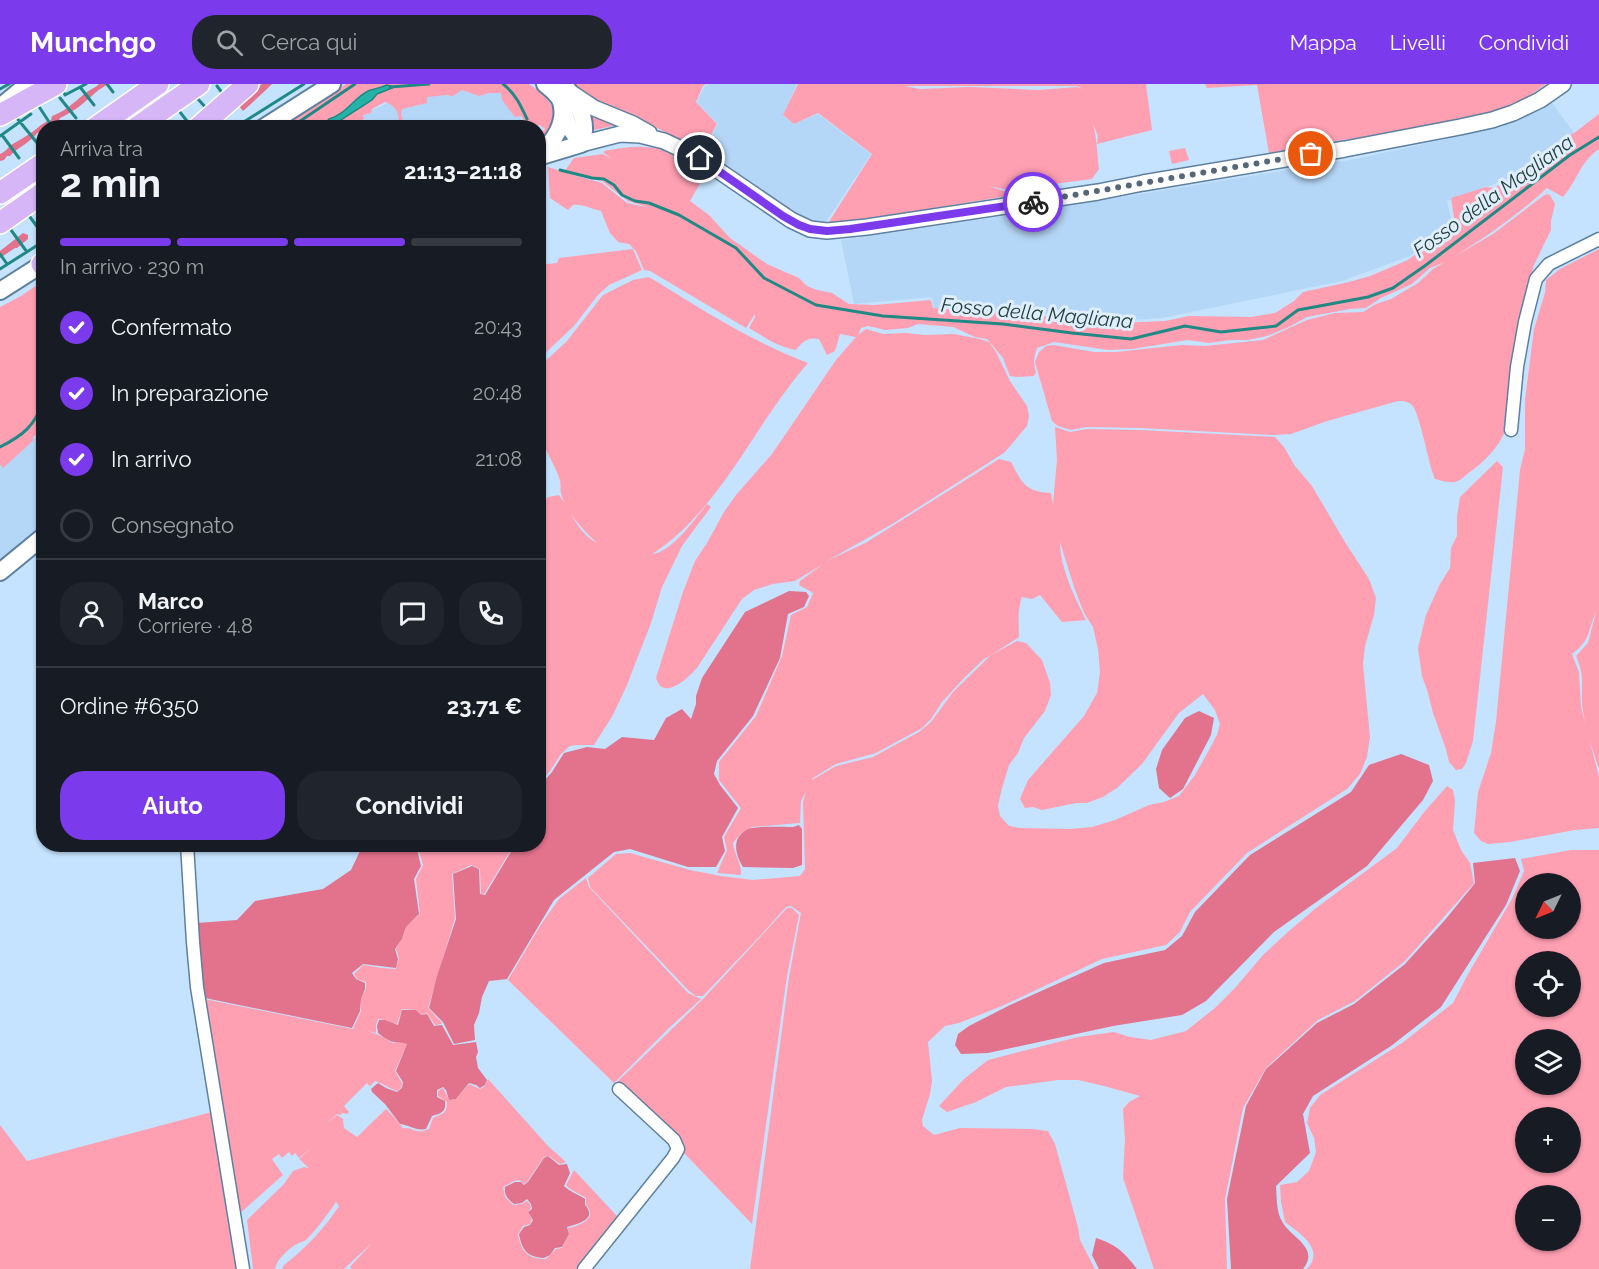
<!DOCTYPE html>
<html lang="it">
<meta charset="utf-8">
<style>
body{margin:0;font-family:Raleway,sans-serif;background:#20242c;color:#f1f3f6;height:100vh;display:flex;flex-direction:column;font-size:22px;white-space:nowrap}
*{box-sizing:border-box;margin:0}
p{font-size:20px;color:#9ea1a6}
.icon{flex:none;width:33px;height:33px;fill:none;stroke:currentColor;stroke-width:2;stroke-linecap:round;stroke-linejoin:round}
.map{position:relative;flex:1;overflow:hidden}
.sheet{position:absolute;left:36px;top:36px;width:510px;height:732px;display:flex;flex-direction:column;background:#171b24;border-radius:24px;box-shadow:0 2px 4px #0004}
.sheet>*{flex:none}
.needle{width:39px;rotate:227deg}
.fabs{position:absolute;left:1515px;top:789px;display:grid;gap:12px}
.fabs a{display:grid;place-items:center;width:66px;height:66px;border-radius:50%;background:#171b24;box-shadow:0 2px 4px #0004;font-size:30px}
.pin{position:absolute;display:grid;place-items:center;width:51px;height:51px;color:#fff;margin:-26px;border:3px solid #fff;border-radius:50%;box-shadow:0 2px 6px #0007}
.courier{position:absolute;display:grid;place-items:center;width:60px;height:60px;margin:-30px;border:4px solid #7c3aed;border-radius:50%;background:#fff;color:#222;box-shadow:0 2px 8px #0007}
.head em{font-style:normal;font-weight:700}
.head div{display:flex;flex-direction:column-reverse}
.head{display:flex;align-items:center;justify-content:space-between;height:102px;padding:0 24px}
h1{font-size:39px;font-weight:700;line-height:45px}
.bar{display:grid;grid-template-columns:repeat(4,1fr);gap:9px 6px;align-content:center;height:72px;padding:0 24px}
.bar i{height:8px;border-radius:4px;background:#363941}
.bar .current{background:#7c3aed}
.bar p{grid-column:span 4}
.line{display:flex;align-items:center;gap:15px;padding:0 24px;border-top:2px solid #363941}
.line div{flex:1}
.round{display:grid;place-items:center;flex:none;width:63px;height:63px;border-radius:24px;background:#20242c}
ol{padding:0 24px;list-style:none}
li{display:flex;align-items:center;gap:18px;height:66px}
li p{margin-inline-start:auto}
li .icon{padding:6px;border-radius:50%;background:#7c3aed;color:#fff;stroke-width:4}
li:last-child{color:#9ea1a6}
li i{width:33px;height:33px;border:3px solid #363941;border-radius:50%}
.primary-button{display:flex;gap:12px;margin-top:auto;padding:12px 24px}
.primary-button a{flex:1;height:69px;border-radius:24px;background:#7c3aed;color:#fff;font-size:24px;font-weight:700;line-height:69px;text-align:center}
.primary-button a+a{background:#20242c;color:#f1f3f6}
header{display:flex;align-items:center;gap:36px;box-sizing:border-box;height:84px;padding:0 30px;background:#7c3aed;color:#fff}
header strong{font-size:28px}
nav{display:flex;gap:33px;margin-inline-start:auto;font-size:21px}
.search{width:420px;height:54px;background:#20242c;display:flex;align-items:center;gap:15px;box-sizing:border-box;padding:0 21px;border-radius:24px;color:#9ea1a6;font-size:22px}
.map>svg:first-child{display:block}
</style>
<header>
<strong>Munchgo</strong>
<div class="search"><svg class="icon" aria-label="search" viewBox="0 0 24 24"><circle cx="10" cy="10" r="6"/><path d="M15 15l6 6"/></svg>Cerca qui</div>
<nav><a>Mappa</a><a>Livelli</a><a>Condividi</a></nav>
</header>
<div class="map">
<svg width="1599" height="1185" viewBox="0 0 1599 1185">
<rect width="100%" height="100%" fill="#c5e3ff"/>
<!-- built -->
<path fill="#b5d7f7" d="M708,0H797L783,32L794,40L818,30L871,70L824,141L800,138L703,69L718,40L697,18L704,3Z
M492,1L503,5L518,26L524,43L347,44L368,28L390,18Z
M1552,19L1574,49L1530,87L1447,117L1452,140L1410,172L1342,197L1162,234L1117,237L1058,231L934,224L932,213L854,220L841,156L1024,129L1355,75L1501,43Z
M43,338V442L0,479V380L38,351Z"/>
<!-- green -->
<path fill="#ff9fb2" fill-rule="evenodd" d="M346,0H529C554,16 566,35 539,57V52L545,45L540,41L536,43H528L521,32L515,33L502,16L501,9H489L479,12L462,6L453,12L446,11L427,13V19L402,25L401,29L404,43H400C398,30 399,23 385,18L372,25L371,29L363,31L364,35L359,37L357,42L352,43L277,44Z
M572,0H706L703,2L696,18L717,40L702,68L637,33L599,22Z
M798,0H1146L1152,46L1097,60L1098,52L1093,40C1097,54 1097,70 1099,85L1092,95L1008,106L989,102L1007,108L1008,112L915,127L872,137L827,141L872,70L818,29L794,40L783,31ZM904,2H1077L1084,5L1077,3L1038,6L970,3L920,5Z
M1205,0H1546L1517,21L1490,30L1358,54L1328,58L1288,67L1269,69L1257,1L1207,4Z
M586,24L621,40L590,47Z
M1599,30V65C1579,79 1578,96 1563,113L1547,104C1518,131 1486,153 1452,174L1493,150L1543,112L1547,110L1550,111L1555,120L1551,137V146L1533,183L1507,343C1499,364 1484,378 1466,391C1463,394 1458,398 1454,398C1448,399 1440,396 1435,395C1428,379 1420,329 1412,321C1408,317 1403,317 1398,317L1327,337L1291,350L1274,351L1140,344L1086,343L1071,346L1058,342L1052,337L1035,278L1039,268L1046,262L1054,261L1094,268H1116L1182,261L1205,262L1263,256L1307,236L1335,229L1363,228L1376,220L1391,215L1418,199L1433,185L1445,178L1430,184L1412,200L1381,214L1366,224L1350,225L1307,233L1289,243L1267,252L1248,256H1231L1209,259L1188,256L1132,265L1108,266L1054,258L1037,264C1034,273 1033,279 1036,288L1034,292L1018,293L1010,292L1003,274L987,255L975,253L953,243L918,240L908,244L885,246L868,242L861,244L858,251L866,245L883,250L906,249L925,251L954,250L980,255L989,258L996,268L1010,297L1027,322L1029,332L1027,342L1005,368L996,374L894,439L827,477L867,458L999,375L1011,378C1022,399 1026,408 1051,409L1053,420L1057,376L1055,343L1070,348L1087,345L1140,346L1275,353L1284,363L1295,382L1312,402L1345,458L1369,495L1376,514L1374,531L1365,562L1363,580L1370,653L1367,673L1360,690L1347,705L1247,769L1190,828L1180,848L1166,861L1102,875L1002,922L959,939L945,942L928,958L932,997L930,1010L922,1036L923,1042L934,1051L960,1044L1032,1045L1048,1047L1055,1060L1078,1143L1080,1156L1095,1185H750L789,893L801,829L791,822L786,823L761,851L703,912H696L689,907L590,803L588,794L616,770L630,769L690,786L721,792L753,796L800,792L805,785L803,718L806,708L801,717L800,739L752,743L741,749L733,759C734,770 742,780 741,791L717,789L727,766L724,753L741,724L719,696V678L756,632L782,572L791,531L807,523L813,509L799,501L800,497L823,480L795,497L773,500L754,506L742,515L697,584C688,594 663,618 656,594L683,508L695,477L707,459L724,428L736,411L772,370L836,276L856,253L840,250L835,267L827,271L819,255C808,253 803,257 796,266C778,263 764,253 749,244L755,233V230L746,244L650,187L644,186L636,167L629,160L618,158L610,149L601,127C591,125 584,120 573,121L568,126L550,114L548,83L564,88L574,74L603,70L612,75L604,69V67C638,60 662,60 693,79L690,85L703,94L690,117L709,131L730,154L767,180L799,194L807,202L817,206L832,209L849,220L875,221L931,216L933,224L1094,236L1119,239L1165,237L1189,232L1251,233L1275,229L1294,217L1303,208L1349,198L1370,192L1408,176L1455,140L1451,114L1486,103L1494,104L1529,83L1544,67L1574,49ZM566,89L602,97L628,117L650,124L627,119L602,99ZM1060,458L1074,503L1084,529L1093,543L1098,565L1100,588L1097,609L1084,632L1028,696L1020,715L1025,724L1033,723L1042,726L1076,719H1087L1103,713L1117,704L1142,680L1179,629L1203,610L1215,626L1220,640L1217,651L1209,666L1195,691L1179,712L1164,718L1149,721L1115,736L1092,743L1071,745L1020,744L1009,742L1000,732L998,722L1001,708L1009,681L1018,669L1024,654L1045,627L1051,611L1050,599L1042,576L1026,559L1017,557L991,571L1019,553C1019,537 1017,528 1022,513L1032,515L1040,511L1062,538L1086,536C1075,514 1060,483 1060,458ZM991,571L953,608L931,638L919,648L873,673L836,682L812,696L813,694L836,680L876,669L922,644L931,635L942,618L965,593L984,575Z
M1185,64L1189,76L1172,80L1169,67Z
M633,165L642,186L609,201L598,211L574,242L539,275V181L557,179L559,174Z
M1599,165V685C1592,664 1584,641 1582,619C1581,598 1585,593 1576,572L1588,559L1596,528C1587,547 1592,555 1572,570L1579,588L1581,623L1599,693V744L1575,746L1510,758L1488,760L1481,757L1474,749L1478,708L1491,669L1496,638L1520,386L1525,365V316L1534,245L1545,209L1546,196L1560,185Z
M649,193C701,225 752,258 808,279C755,339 720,427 652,470C671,469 695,435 707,420L711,423L682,462L662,503L651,539L627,601L613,631L594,661H578L570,662L561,670L550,687L539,699V426L548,413L559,411C572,428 578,450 597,459C583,446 567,429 561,410C560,405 561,400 560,396C554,378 541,362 540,343C540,337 542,330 544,324L539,315V283L567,257L603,211L633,196Z
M43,197L44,339L42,340L43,343V351L41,348L33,353V357L3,384L0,380V223L21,212Z
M1497,377L1503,383L1473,657L1466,679L1462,685L1456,686L1449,678L1446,665L1433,629L1428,609L1422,592L1418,564L1426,531L1440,500L1450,484L1451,464L1457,452V433L1460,413Z
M1447,702L1453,706L1455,717L1453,746L1461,766L1470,779L1474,799L1405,877L1355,917L1318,936L1266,984L1243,1024L1225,1115L1227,1185H1154L1123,1094L1125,1055L1123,1025L1129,1018L1140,1012L1104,1002L1078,996H1058L1006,1003L976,1018L947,1028L939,1022L964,995L988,976L1078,953L1114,948L1130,953L1151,956L1186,947L1215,924L1235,904L1263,871L1289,847L1316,824L1397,764L1425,727Z
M417,761H514L484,810H481L480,785L471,781L452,790L455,834L428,924L442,939L441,940L435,941L427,929L421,931L416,926L402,925L397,940C390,939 386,935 378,935L376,941V949L367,947L379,951L393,959L402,958L407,960L395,987L402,999L401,1004L397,1007C389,1004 382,999 375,997L370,1002L367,999L344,1022L349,1028L347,1030L343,1029L340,1031L337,1030L324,1042L337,1031L343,1035L344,1044L357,1053L386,1025C393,1031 400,1041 407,1049L403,1044C414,1043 415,1051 429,1045L433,1034C443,1030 447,1029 447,1018L438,1012V1007L443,1004L449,1016L456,1015L469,1000L480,1005L485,1002L488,995L548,1062L566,1078L560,1080L549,1072L544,1073L527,1098L524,1100L520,1096L514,1097L503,1103L505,1113L513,1121L522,1120L527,1117L530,1120L531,1124L528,1128L532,1135L530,1140L523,1142L518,1150C521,1167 527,1175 546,1175L556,1165L562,1164L569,1150L568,1144C579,1142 599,1134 586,1121V1114C579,1109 571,1107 566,1101L574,1086L617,1132L613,1141L577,1185H352L350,1183L372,1159L344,1185H282L284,1181C305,1165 324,1145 339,1122L336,1118C327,1131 317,1145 306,1156C303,1158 300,1158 297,1160C288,1165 277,1175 275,1185H253L247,1136L284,1100L293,1087L304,1083L309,1084L299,1075L314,1062L299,1074L295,1069L292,1072L289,1068L282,1074L279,1070L272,1075L283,1091L238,1131L204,915L353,945L361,927V915L366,905V898L357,895L354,890L363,881L382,884L396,885L399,874L396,865L403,853L406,843L420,830L416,795L423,781Z
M1571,766H1599V1185H1307C1326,1165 1299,1149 1285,1138L1281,1118L1280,1101L1297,1098L1309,1087L1316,1068L1314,1054L1307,1039L1310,1024L1320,1011L1402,959L1453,919L1468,890L1512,815L1524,787L1521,775ZM1526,800H1570V844H1526ZM1526,878H1570V922H1526ZM1526,956H1570V1000H1526ZM1526,1034H1570V1078H1526ZM1526,1112H1570V1156H1526Z
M586,794L589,803L688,909L701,915L669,944L614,999L508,896L540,842L559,815Z
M787,824H792L799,831L787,892L752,1140L684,1069V1062L623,1000L616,999L703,915Z
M212,1028L238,1185H0V1041L27,1077Z"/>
<!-- forest -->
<path fill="#e3728c" d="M99,0H108C104,3 99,5 95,9C85,18 74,28 60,34L58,38L54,39L51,43L44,44L43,48L37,49C30,59 18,63 10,72H7L4,76L0,77V70C5,68 7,65 11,61C19,56 27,52 35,46C40,42 44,38 51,36L52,32C62,29 74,19 83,11C88,6 94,5 99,0Z
M262,0H272C263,9 253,18 243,27L239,22L247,14L252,12L255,5Z
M23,149L28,151V155L17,164H15L0,174V167Z
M789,507L806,508L809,512L804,523L788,530L780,574L753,632L717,677L714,690L720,701L738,724L722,753L725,767L716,783H688L630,765L614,768L554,816L507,895L489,897L482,913L479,929L474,941L475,956L454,960L443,938L429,924L437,892L456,835L453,790L472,782L479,785L480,810L485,811L515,761L538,760L539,703L552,688L564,669L587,663L605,665L622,653L654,656L666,634L682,625L691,635L696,620V612L702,594L745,528Z
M1199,627L1214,634L1211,651L1183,705L1170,714L1159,704L1156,685L1162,666L1185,634Z
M1401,670L1429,681L1433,697L1423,716L1367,782L1274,848L1206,917L1182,931L1113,942L988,969L961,970L955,961L958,950L969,942L1010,921L1104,879L1165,866L1182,852L1195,828L1250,771L1351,708L1369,681Z
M799,741L802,745V781L793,784L743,783C735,770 731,753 748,745C755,742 783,743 793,743Z
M360,761H416L421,782L414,795L419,830L406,843L402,855L395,865L398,875L396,884L363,880L352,889L356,895L365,899V905L361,915L360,927L352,944L205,914L197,839L237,836L255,817L323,805L351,786L361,765Z
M1515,774L1520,787L1506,821L1441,923L1391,962L1313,1012L1303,1030L1310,1069L1276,1102C1277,1115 1276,1128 1283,1139C1292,1154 1320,1164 1303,1185H1231L1227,1115L1246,1022L1266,985L1317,939L1354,920L1405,880L1445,836L1475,799L1473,779Z
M402,926H416L421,931L427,930L434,942L442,941L453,961L476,958L478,968L476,973L478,984L487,996L485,1001L480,1004L476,1001L469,999L456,1015L449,1016L446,1006L443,1003L437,1006V1013L445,1017C446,1028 442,1029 432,1032L426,1045C416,1047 409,1041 400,1040L385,1020L372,1008L371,1005L378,999L386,1004L397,1008L402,1004L403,998L396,987L407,960C402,958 399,959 394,958C388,957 382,952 378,949L377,942L379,936H385L398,941Z
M548,1072L559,1081L567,1080L570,1089L564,1102C570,1108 578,1110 585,1115V1121C598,1135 578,1140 567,1143L569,1150L562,1163L555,1164L550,1171L544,1174C527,1173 522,1166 519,1150L524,1143L530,1141L533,1136L528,1128L532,1125L531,1120L527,1115L522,1119L514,1120C508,1115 504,1112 505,1103L515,1098H521L524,1101L528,1098L544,1074Z
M1096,1154C1116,1160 1125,1169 1137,1185H1099L1092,1171Z"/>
<!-- water -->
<path fill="#25b3a8" stroke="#218985" stroke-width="1.5" d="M387,1L391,2L392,4L377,10L372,16L347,32L331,43H315L324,41L329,35C345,31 354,14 368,7C374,5 380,4 387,1Z"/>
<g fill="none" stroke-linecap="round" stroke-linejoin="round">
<!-- stream -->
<path stroke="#218985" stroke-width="3" d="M107,0L113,8
M503,0C515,9 521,22 527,35
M217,2L223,10
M80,3L94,21
M390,3L429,0
M62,4L65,11L86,0
M0,5L9,0
M60,14L76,34
M198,15L207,25
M36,18L53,44
M180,28L190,41
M16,33L38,60
M161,41L163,44
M234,44L304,0
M290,44L355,0
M2,51L19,74
M0,52L31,30
M560,86L592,94L604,95L614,101L622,111L635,117L649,119L679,131L736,164L764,194L816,221L883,232L1003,240L1072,249L1131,255L1185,242L1221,248L1276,242L1298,226L1368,213L1393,204L1426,181L1570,71L1599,53
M30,133L44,152
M11,146L27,168
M0,170L7,180
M0,185L44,157
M0,363C24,351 34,342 44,317"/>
<!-- minor casing -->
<g stroke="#5e80a0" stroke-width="15">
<path id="minor" d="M1511,346L1517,283L1525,238L1536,195L1549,180L1599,155
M187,760L193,858L197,903L243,1185
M584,1185L673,1074L678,1065L674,1056L619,1005"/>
</g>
<!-- tertiary casing -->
<g stroke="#5e80a0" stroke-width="18">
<path id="tertiary" d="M570,8L594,24L633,40L649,49
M563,23L570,45L581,60L620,50L640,51L664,57L700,74L791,136L810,145L827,147L867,143L1098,108L1143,99L1345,65L1460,43L1492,36L1513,29L1540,16L1563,0"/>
</g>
<!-- secondary casing -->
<g stroke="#5e80a0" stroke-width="20">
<path id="secondary" d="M0,23L28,0
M263,44L332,0
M538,70C554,59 567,38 561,18C559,11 551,5 545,0
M538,73L581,60C582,56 584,50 584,46C585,30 573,11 563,0
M0,207L44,179
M0,488L44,452"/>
</g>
<!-- motorway casing -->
<g stroke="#fff" stroke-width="24">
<path id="motorway" d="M0,31L56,0
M95,44L158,0
M136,44L199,0
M198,44L248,0
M0,109L44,79
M0,139L44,108
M42,180L44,179"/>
</g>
<!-- minor -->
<use href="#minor" stroke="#fff" stroke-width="12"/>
<!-- tertiary -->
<use href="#tertiary" stroke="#fff" stroke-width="15"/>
<!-- secondary -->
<use href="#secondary" stroke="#fff" stroke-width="16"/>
<!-- motorway -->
<use href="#motorway" stroke="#d6b6f7" stroke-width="21"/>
</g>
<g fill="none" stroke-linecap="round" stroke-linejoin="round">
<!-- done -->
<path stroke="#55687a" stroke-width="6" stroke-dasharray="0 10.8" d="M1033,118L1311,70"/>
<!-- route -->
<path stroke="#7c3aed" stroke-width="8" d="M700,74L783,132L799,141L810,145L827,147L850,145L1033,118"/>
</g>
<g text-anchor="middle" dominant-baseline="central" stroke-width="6" stroke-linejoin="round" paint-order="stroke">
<!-- water labels -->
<g font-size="20" font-style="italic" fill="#233f3c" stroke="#dfeefc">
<text transform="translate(1493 112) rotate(-36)">Fosso della Magliana</text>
<text transform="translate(1037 229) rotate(5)">Fosso della Magliana</text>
</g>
</g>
</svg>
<div class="fabs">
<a><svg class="needle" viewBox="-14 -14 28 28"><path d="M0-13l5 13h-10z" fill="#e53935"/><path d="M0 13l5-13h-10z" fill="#9ea1a6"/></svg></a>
<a><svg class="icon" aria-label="locate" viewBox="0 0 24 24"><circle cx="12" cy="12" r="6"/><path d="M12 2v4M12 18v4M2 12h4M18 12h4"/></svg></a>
<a><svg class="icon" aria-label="layers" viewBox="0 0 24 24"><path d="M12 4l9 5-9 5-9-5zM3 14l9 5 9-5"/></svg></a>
<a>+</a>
<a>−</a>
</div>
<div class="pin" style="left:1311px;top:70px;background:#ea580c"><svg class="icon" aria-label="bag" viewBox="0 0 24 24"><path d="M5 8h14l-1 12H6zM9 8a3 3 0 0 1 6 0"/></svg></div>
<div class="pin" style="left:700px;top:74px;background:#1f2937"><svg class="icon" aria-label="home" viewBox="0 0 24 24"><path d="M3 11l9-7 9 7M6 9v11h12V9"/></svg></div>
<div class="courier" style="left:1033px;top:118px"><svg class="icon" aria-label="bike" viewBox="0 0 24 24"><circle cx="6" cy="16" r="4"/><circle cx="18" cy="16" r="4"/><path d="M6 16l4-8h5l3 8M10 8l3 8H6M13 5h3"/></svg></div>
<section class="sheet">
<div class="head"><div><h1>2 min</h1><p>Arriva tra</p></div><em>21:13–21:18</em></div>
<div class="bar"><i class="current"></i><i class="current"></i><i class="current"></i><i></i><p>In arrivo · 230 m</p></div>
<ol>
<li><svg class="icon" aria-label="check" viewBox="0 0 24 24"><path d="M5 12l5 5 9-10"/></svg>Confermato<p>20:43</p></li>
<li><svg class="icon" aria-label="check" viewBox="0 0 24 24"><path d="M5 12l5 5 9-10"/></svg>In preparazione<p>20:48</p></li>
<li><svg class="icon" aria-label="check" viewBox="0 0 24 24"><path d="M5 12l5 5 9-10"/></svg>In arrivo<p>21:08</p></li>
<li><i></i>Consegnato</li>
</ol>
<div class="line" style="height:108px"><a class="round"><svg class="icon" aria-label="person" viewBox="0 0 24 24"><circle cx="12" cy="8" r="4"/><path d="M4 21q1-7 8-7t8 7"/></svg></a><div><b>Marco</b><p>Corriere · 4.8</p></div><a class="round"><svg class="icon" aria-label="chat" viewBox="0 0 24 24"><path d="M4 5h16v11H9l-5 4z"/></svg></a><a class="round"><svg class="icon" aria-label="phone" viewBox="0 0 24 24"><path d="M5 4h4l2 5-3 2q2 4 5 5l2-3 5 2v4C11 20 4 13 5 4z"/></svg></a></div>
<div class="line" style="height:78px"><div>Ordine #6350</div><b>23.71 €</b></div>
<div class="primary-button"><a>Aiuto</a><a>Condividi</a></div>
</section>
</div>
